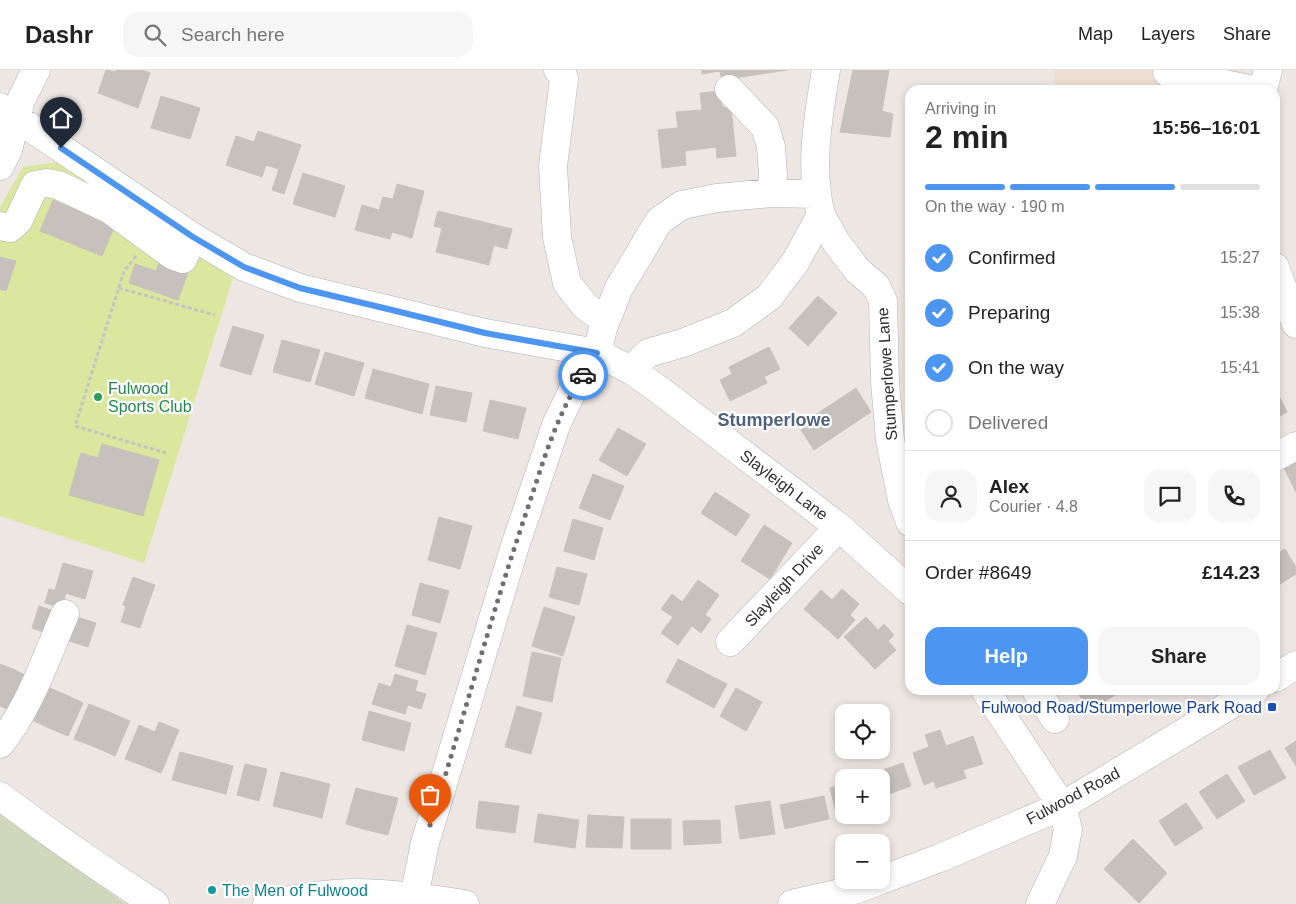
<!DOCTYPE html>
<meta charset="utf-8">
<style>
body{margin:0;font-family:Arial,sans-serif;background:#f6f6f6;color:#222;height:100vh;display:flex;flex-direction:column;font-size:19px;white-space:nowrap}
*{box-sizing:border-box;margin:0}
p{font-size:16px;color:#767676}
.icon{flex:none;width:28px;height:28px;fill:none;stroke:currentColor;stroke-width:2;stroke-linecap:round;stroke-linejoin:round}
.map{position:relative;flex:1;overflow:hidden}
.side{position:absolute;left:905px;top:15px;width:375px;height:610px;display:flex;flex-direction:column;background:#fff;border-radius:15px;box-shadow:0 2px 8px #0003}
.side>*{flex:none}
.fabs{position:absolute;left:835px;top:634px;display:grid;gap:10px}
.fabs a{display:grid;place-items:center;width:55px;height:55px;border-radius:10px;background:#fff;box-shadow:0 2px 8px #0003;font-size:25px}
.pin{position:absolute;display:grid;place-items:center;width:42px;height:42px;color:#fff;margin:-51px -21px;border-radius:50% 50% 50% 0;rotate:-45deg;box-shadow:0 0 5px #0007}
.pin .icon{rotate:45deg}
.courier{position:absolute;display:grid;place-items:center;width:50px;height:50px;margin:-25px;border:4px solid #4c95f0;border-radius:50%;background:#fff;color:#222;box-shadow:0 1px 6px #0007}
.summary em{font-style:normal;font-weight:800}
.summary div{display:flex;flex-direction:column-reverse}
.summary{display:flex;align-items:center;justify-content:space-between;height:85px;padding:0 20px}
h1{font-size:32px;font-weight:800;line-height:38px}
.bar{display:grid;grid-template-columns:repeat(4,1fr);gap:8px 5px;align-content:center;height:60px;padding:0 20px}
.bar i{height:6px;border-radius:4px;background:#e0e0e0}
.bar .on{background:#4c95f0}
.bar p{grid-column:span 4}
.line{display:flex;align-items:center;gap:12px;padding:0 20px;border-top:1px solid #e0e0e0}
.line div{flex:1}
.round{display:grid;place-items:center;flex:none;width:52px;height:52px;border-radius:15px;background:#f6f6f6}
ol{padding:0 20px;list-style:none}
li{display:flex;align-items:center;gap:15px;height:55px}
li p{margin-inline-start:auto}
li .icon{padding:5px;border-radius:50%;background:#4c95f0;color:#fff;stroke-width:4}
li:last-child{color:#767676}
li i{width:28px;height:28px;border:2px solid #e0e0e0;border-radius:50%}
.cta{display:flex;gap:10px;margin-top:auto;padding:10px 20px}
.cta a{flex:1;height:58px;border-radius:15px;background:#4c95f0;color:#fff;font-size:20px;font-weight:800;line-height:58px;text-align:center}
.cta a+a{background:#f6f6f6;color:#222}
header{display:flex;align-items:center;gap:30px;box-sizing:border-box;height:70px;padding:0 25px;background:#fff;border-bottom:1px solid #e0e0e0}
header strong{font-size:24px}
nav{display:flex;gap:28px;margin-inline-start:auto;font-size:18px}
.search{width:350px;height:45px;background:#f6f6f6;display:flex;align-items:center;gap:12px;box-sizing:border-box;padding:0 18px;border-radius:15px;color:#767676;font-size:19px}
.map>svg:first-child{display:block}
</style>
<header>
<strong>Dashr</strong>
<div class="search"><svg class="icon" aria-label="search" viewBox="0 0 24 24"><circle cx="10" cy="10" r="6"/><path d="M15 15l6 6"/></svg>Search here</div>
<nav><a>Map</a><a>Layers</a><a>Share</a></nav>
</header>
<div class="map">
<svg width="1296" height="834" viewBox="0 0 1296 834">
<rect width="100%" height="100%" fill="#eee6e2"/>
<!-- education -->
<path fill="#eeded3" d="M1054,0H1241L1255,7L1253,20H1055Z"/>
<!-- cemetery -->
<path fill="#d0d7ba" d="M0,745L126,834H0Z"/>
<!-- pitch -->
<path fill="#dbe79f" d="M58,92L233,208L144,493L0,446V137L23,97Z"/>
<!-- building -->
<path fill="#c7c1bd" stroke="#cac1bb" d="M106,0L115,2L116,0H142L150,3L138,38L98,23Z
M702,0H787L722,10L720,1L702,4Z
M853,0H889L882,41L893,44L890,67L840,62Z
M1157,15L1212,16V20H1157Z
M721,21L722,37H731L736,86L717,88L716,77L685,81L686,95L662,98L658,60L678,58L676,42L702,40L700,23Z
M161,26L200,38L190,69L151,58Z
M258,61L301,75L284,124L272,120L279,99L266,95L262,107L226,95L236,66L254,72Z
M303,103L345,116L335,147L293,134Z
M397,114L424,121L412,168L392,162L390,169L355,160L362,135L379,140L383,127L393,129Z
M53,130L115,155L102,186L40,161Z
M438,141L512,159L507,179L494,175L489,195L436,182L442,158L434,156Z
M0,187L16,191L6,221L0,219Z
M160,190L189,200L178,230L129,213L135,194L156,201Z
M818,226L837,243L808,276L789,258Z
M233,256L264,265L251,305L220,296Z
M282,270L320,280L310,312L273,302Z
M769,277L780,299L764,307L767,313L730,331L720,310L732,304L729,297Z
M325,282L364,293L354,326L315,314Z
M373,299L429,314L422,344L365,328Z
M436,316L472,323L466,352L430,345Z
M856,318L871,342L814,380L801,360L812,353L809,349Z
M1275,318L1287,342L1275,349Z
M490,330L526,338L518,369L483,361Z
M618,358L646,374L627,406L599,390Z
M102,374L159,390L143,446L69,425L81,383L98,388Z
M1296,390V422L1283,396Z
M593,404L624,416L610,450L579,438Z
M715,422L750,445L736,466L701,443Z
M439,447L472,456L460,499L428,490Z
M573,449L603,458L594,490L564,481Z
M764,455L792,473L770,509L741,491Z
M1285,479L1296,497V504L1275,517V485Z
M63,493L93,501L85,529L55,520Z
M557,497L587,504L579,535L549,527Z
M133,507L155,515L145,543L123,535Z
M698,510L719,525L705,545L711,549L701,563L692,556L678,575L661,563L673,547L661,539L672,524L682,532Z
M420,513L449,521L440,553L412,545Z
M49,519L66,523L62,538L45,533Z
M842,519L859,534L850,545L855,550L838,569L804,539L821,520L832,530Z
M39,536L57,542L49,564L32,558Z
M126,536L145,543L140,558L121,552Z
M544,537L575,547L563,586L532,576Z
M77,547L96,553L88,577L69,571Z
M866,547L878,560L884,554L894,565L888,571L896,580L875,599L844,567Z
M407,555L437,563L425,605L395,596Z
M532,582L561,588L552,632L523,626Z
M678,589L727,614L714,638L666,612Z
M0,594L13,599L0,627Z
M13,599L31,608L14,642L0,636V627Z
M395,604L418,611L415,621L426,624L421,639L408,635L405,644L372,634L379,613L391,617Z
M45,616L64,624L49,658L30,649Z
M736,618L762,632L746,661L720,646Z
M1076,620H1112L1115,625L1089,641Z
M64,624L83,633L68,666L49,658Z
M89,634L109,642L95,677L74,669Z
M517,636L542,643L531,684L505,677Z
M369,641L411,653L404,681L362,670Z
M109,642L130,651L115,686L95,677Z
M159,652L179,660L161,703L141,695Z
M139,655L155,662L141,695L125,689Z
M940,660L946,676L973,666L983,694L963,700L966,708L936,718L934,711L924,715L913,683L929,677L925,665Z
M1296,671V696L1285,678Z
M1270,680L1286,708L1254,725L1238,697Z
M180,682L207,689L199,717L172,710Z
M207,689L233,696L226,724L199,717Z
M903,693L911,716L881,727V708H868L867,705Z
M245,694L267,699L259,731L237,725Z
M281,702L306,708L298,742L273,736Z
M1227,704L1245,731L1217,749L1199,722Z
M306,708L330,714L322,748L298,742Z
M844,715V741L836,743L830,718Z
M356,718L376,723L367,760L346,754Z
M376,723L398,728L388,765L367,760Z
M824,726L829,749L785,759L780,735Z
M479,731L519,736L515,763L476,758Z
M770,731L775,764L740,769L735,736Z
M1186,733L1203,758L1175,776L1159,751Z
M538,744L579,750L575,778L534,772Z
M588,745L624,747L622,778L586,777Z
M631,749H671V779H631Z
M720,750L721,773L684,775L683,751Z
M1133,769L1167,803L1139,833L1104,799Z"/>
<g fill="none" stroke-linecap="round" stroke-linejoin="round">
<!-- minor casing -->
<g stroke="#aeb3b9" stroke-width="29">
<path id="minor" d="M558,0H561L564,9L553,96L557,167L567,213L585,236L606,251
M1167,2L1253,20
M729,19L765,57L771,77L773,104L771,123
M1263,20L1268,0
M0,37L193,167L244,197L300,218L485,263L597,283L631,300L658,319L839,457L910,521
M0,96L8,80L21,30L36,0
M821,145L836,172L858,201L876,216L883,231L885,312L890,370L902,430L910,452
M0,156L10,158L18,151L35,115L47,113L58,115L109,139L172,185L183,189L193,167
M1275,197L1296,254
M631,300L648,283L683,273L733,253L769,227L796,191L821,145C809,98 818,47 826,0
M1275,387L1296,376
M730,572L839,457
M1275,608L1296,595
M985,620L1062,736L1068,759L1063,786L1040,834
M1036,620L1055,649
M0,674C30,637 46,588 65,544
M0,726C50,764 102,800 155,834
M881,810L940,788L1062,736L1255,620
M414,827L425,773L514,479L556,355L573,320L597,283L603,258L619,218L659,151L682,135L717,128L771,123L816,124
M267,834C296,829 325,823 355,823C391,823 429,829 465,834
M792,834L854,820L881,810"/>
</g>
<!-- path -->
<path stroke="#c4c4c4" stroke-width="3" stroke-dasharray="4 2.5" stroke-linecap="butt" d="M136,186L124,201L75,356L166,383
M119,218L215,245"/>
<!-- minor -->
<use href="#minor" stroke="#fff" stroke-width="28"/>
</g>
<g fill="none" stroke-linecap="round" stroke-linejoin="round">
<!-- done -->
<path stroke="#716e6d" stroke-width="5" stroke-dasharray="0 9" d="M430,755C462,653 490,550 524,449C541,400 554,349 583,305"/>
<!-- route -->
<path stroke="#4c95f0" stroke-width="6" d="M61,78L193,167L244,197L300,218L392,240L485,263L597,283L583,305"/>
</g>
<!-- markers -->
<circle fill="#2e9e5b" stroke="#fff" stroke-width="2" cx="98" cy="327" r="5"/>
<rect fill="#1a4fb4" stroke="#fff" stroke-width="2" x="1267" y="632" width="10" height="10" rx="2.5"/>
<circle fill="#0f9aa8" stroke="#fff" stroke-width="2" cx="212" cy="820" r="5"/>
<g text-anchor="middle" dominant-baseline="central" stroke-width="4.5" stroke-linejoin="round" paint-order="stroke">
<!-- street labels -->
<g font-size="16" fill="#2e2e2e" stroke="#fff">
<text transform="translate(887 304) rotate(-94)">Stumperlowe Lane</text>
<text transform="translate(784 415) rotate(37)">Slayleigh Lane</text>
<text transform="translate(784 515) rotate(-47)">Slayleigh Drive</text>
<text transform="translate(1073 726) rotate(-28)">Fulwood Road</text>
</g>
<!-- leisure labels -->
<g font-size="16" fill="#27864d" stroke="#fff" text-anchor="start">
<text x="108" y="318">Fulwood<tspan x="108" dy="18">Sports Club</tspan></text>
</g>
<!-- transit labels -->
<g font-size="16" fill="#164399" stroke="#fff" text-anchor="end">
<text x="1262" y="637">Fulwood Road/Stumperlowe Park Road</text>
</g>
<!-- culture labels -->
<g font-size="16" fill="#0d838f" stroke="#fff" text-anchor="start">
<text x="222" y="820">The Men of Fulwood</text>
</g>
<!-- neighbourhood labels -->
<g font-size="18" font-weight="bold" fill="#50637d" stroke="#fff">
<text x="774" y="350">Stumperlowe</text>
</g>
</g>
</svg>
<div class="fabs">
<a><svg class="icon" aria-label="locate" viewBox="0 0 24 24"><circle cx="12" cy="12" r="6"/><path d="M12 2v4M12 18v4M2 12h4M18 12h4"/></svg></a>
<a>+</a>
<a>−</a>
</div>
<div class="pin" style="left:430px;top:755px;background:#ea580c"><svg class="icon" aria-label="bag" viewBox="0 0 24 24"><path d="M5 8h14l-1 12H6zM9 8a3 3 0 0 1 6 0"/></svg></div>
<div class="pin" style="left:61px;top:78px;background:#1f2937"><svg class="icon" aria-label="home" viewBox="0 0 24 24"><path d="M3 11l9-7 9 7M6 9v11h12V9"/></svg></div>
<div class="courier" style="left:583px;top:305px"><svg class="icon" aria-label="car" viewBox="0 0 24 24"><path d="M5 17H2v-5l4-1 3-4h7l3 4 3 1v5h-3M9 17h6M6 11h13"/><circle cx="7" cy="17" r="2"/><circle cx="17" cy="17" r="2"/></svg></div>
<section class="side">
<div class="summary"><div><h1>2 min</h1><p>Arriving in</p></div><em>15:56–16:01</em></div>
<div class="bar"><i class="on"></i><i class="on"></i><i class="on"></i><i></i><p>On the way · 190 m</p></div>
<ol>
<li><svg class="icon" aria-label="check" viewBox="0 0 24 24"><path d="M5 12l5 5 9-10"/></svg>Confirmed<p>15:27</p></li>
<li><svg class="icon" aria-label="check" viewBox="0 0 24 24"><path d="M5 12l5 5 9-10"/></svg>Preparing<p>15:38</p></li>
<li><svg class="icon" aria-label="check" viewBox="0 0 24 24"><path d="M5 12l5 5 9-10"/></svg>On the way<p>15:41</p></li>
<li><i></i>Delivered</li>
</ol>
<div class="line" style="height:90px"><a class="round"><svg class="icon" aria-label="person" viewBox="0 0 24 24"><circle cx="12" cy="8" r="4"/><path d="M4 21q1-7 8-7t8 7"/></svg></a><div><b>Alex</b><p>Courier · 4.8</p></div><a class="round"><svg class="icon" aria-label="chat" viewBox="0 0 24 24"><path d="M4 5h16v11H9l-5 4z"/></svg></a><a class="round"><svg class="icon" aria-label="phone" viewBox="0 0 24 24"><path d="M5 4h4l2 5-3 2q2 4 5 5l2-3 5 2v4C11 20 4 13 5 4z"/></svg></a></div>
<div class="line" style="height:65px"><div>Order #8649</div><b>£14.23</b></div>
<div class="cta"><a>Help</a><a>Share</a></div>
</section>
</div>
